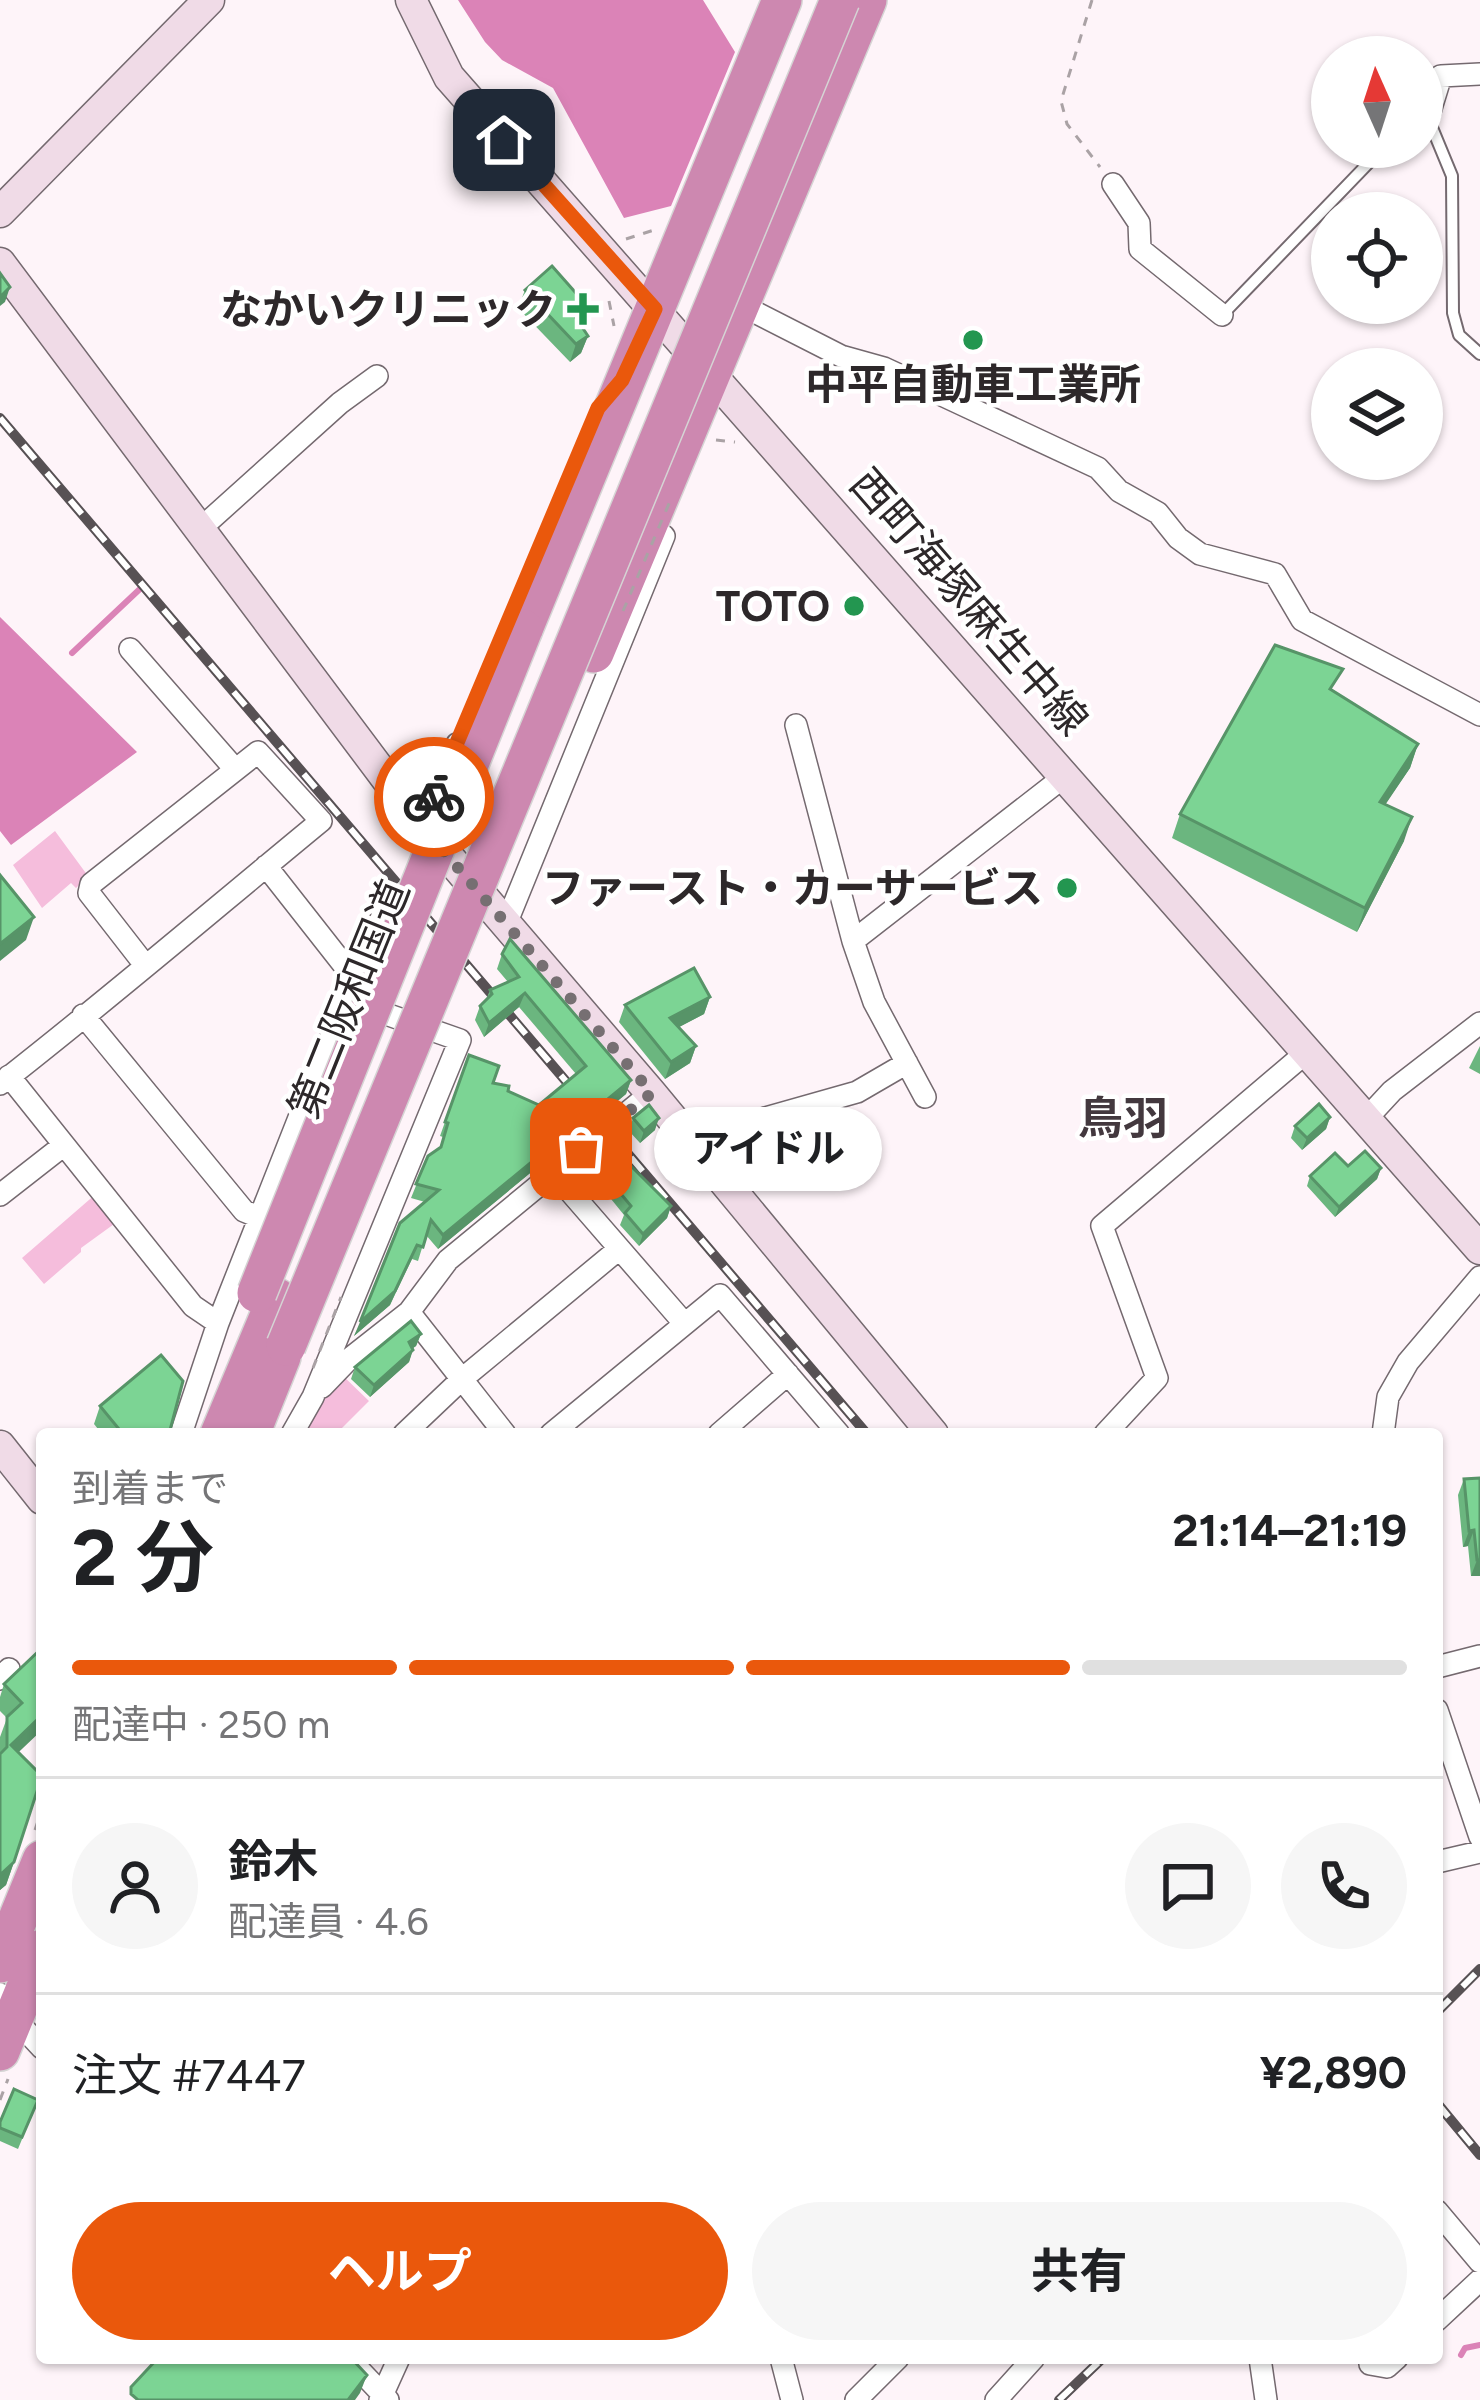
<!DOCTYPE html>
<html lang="ja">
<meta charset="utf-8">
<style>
body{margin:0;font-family:Figtree,"Noto Sans JP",sans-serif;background:#f6f6f6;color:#202124;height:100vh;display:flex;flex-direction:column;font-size:45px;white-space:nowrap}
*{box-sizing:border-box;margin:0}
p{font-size:39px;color:#757577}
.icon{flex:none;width:66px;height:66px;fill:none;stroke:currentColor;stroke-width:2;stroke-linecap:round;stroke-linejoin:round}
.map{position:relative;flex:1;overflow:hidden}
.panel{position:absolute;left:36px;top:1428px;width:1407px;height:936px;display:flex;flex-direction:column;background:#fff;border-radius:12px;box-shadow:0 3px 9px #0004}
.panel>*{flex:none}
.needle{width:78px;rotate:357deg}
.controls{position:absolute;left:1311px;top:36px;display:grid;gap:24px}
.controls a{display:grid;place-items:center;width:132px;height:132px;border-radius:50%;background:#fff;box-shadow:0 3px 9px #0004;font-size:60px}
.pin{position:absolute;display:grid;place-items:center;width:102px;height:102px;color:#fff;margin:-51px;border-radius:24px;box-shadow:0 6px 18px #0006}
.courier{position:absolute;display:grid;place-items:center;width:120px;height:120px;margin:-60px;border:9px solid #ea580c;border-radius:50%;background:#fff;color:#222;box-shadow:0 3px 15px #0007}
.bubble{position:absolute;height:84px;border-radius:42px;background:#fff;box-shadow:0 3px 9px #0004;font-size:39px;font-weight:700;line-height:84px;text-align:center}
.headline em{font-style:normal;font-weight:700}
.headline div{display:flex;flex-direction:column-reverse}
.headline{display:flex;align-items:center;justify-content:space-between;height:204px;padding:0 36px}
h1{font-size:78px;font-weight:700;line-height:90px}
.bar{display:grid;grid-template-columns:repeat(4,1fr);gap:18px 12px;align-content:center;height:144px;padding:0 36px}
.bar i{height:15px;border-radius:9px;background:#e0e0e0}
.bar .active{background:#ea580c}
.bar p{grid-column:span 4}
.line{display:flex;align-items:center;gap:30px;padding:0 36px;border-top:3px solid #e0e0e0}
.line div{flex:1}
.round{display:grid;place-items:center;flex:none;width:126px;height:126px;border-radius:63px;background:#f6f6f6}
.action{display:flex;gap:24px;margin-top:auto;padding:24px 36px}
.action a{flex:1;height:138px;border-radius:72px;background:#ea580c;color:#fff;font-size:48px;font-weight:700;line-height:138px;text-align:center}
.action a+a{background:#f6f6f6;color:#202124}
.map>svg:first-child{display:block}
</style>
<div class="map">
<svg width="1480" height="2400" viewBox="0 0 1480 2400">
<rect width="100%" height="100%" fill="#fef4f9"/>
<!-- green -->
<path fill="#f5bddc" d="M55,831L88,876L76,888L71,883L42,908L13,865Z
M97,1193L121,1219L81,1248V1252L44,1284L22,1258Z
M339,1372L369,1401L336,1434H295Z"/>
<!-- water -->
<path fill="#db83b7" d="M458,0H703L735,52L671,206L624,218L553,88L502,60L485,42Z
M0,617L137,752L11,845L0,831Z"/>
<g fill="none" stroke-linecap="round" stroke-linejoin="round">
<!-- stream -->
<path stroke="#db83b7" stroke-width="6" d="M72,653L142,587
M1461,2355L1465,2348L1480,2345"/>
<!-- lane casing -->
<g stroke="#74696f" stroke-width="14">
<path id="lane" d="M1425,120L1428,118L1452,176L1453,313L1459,335L1480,354
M1222,315L1384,147"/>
</g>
<!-- street casing -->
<g stroke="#74696f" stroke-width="24">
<path id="street" d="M1428,118L1441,76L1480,74
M1113,184L1139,223L1140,249L1222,315
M741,305L841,356L884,368L1098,468L1119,491L1158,513L1178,538L1200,554L1275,574L1302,620L1480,715
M200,529L340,403L377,376
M130,649L234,768
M796,725L853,941L874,1002L925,1097
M422,826L457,744
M266,866L343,964L357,971
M506,924L664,536
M853,941L1065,776
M83,1015L244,1211L261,1218
M9,1076L193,1306L218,1323
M0,1084C109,999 214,909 321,821L258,752L91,884L89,893L145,965
M765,1118L857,1092L907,1063
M1367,1118L1392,1091L1480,1023
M553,1172L684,1323
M0,1195L64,1145
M409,1312L505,1434
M322,1387L348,1360L409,1312L448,1260L651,1093
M181,1434L218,1323L357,971L390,899
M292,1434L313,1397L460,1040L366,1007
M404,1434L462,1379L619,1249
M551,1434L720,1295L839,1434
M719,1434L788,1374
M1105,1434L1157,1378L1102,1226L1308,1051
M1383,1434L1388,1397L1408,1362L1480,1277
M1437,1667L1480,1656
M0,1679L9,1669
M1437,1710L1480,1837
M1437,1862L1480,1852
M0,1994L14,2018L42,2048
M1437,2211L1480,2262
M1437,2320L1480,2280
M348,2358L388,2400
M781,2358L792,2400
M1260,2358L1266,2400
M1370,2364L1387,2367L1397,2358
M380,2400L399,2358
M856,2400L898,2358
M996,2400L1034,2358"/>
</g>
<!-- secondary casing -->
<g stroke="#74696f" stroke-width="33">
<path id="secondary" d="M411,0L449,77L1480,1249
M0,212L209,0
M0,263L422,826L651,1093L933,1434
M0,1446L42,1499"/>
</g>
<!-- highway casing -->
<g stroke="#d5d4d4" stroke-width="42">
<path id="highway" d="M523,629L782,0
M594,653L867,0
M220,1434L277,1298
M250,1434L281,1357
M0,1963L42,1860
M0,2051L42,1949"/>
</g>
<!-- path -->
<path stroke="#aaa2a5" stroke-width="3" stroke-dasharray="9 9" stroke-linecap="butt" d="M1092,0L1061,101L1067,124L1100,167
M626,239L657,229
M609,301L614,326
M716,440L735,442
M35,1830L42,1809
M0,2100L8,2079"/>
<!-- lane -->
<use href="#lane" stroke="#fff" stroke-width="10"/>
<!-- street -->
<use href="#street" stroke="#fff" stroke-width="21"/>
<!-- secondary -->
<use href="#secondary" stroke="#f0dbe7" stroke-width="30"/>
<!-- highway -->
<use href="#highway" stroke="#cd88b0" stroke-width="39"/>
<!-- rail casing -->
<g stroke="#575154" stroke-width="10">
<path id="rail" d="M0,418L867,1434
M1437,2012L1480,1969
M1437,2103L1480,2155
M1059,2400L1103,2358"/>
</g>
<!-- rail -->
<use href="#rail" stroke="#fff" stroke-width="6" stroke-dasharray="18" stroke-linecap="butt"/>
<!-- highway-bridge casing -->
<g stroke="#d5d4d4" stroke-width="42" stroke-linecap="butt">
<path id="highway-bridge" d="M257,1293L523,629
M286,1346L840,0"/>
</g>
<!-- path-bridge -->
<path stroke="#aaa2a5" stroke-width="3" stroke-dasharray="9 9" stroke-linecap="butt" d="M623,611L671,499
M313,1368L341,1297"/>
<!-- highway-bridge -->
<use href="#highway-bridge" stroke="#cd88b0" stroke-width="39"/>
</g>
<!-- wall -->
<path fill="#6bb67f" d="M525,290L583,327L588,336L581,353L570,362L518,308Z
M1334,691L1418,744L1410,768L1385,804L1404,841L1357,932L1172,838L1180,814Z
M502,954L631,1080L626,1094L438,1249L426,1235L418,1261L412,1259L390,1305L354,1336L425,1202L411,1198L428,1156L440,1148L443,1137L440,1136L469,1055L493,1083L539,1105L576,1074L519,1007L484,1037L475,1020L480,1006L486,1000L490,990L508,982L497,969Z
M710,997L704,1014L679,1027L696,1046L690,1063L665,1079L619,1022L625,1005Z
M1480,1046V1074L1469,1068Z
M1330,1117L1326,1129L1302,1150L1291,1138L1295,1126Z
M633,1118L655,1130L640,1143L629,1131Z
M1348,1166L1381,1168L1377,1179L1335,1217L1307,1186L1310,1176Z
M611,1182L671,1206L667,1218L639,1246L620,1225L624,1215L607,1194Z
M421,1334L416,1346L413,1348L409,1362L370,1397L351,1379L355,1367Z
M100,1406L169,1434H102L94,1424Z
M1480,1478V1576H1471L1468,1546L1463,1547L1458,1495L1464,1479Z
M42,1648L18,1752L14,1862L6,1885L0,1890V1737L7,1718L0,1711V1697L4,1684Z
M38,2100L18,2149L0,2141V2122Z"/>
<!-- shaded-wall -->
<path fill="#579468" d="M10,287L5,302L0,306V297Z
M590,309L583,327L576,318Z
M588,336L581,353L570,362L576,344Z
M1418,744L1410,768L1371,826L1380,802Z
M1412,817L1404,841L1357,932L1365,908Z
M34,917L26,940L0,961V944Z
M525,993L519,1007L484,1037L489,1023Z
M710,997L704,1014L664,1035L670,1018Z
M696,1046L690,1063L665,1079L671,1062Z
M631,1080L626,1094L438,1249L443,1235Z
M1330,1117L1326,1129L1302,1150L1307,1138Z
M659,1118L655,1130L640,1143L644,1131Z
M1381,1168L1377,1179L1335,1217L1339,1207Z
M671,1206L667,1218L639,1246L643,1234Z
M417,1245L390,1305L354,1336L360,1322Z
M421,1334L416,1346L404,1354L409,1342Z
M413,1350L409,1362L370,1397L374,1385Z
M1474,1530L1468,1546L1463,1547L1469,1531Z
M1477,1560H1480V1576H1471Z
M42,1715V1730L3,1767L11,1745Z
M14,1862L6,1885L0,1890V1875Z
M367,2375L360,2393L355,2400H348Z"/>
<!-- building -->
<path fill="#7cd494" stroke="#579468" stroke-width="3" d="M552,266L590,309L576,318L588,336L576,344L525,290Z
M0,273L10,287L0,297Z
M1275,645L1343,669L1330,689L1418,744L1380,802L1412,817L1365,908L1180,814Z
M0,875L34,917L0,944Z
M510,939L631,1080L443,1235L431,1220L423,1247L417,1245L395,1291L360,1322L400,1223L439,1190L416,1184L428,1156L441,1147L448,1123L445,1122L469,1055L499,1066L493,1083L509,1086L508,1091L539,1105L586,1066L525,993L489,1023L480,1006L492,994L490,990L519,977L502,954Z
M694,968L710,997L670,1018L696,1046L671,1062L625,1005Z
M1319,1104L1330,1117L1307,1138L1295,1126Z
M649,1105L659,1118L644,1131L633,1118Z
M1365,1151L1381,1168L1339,1207L1310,1176L1335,1153L1348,1166Z
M630,1165L671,1206L643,1234L625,1213L631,1206L611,1182Z
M411,1321L421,1334L409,1342L413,1350L374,1385L355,1367Z
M161,1355L183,1381L169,1434H123L100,1406Z
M1480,1478V1560H1477L1474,1530L1469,1531L1464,1479Z
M42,1648V1715L11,1745L42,1776L14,1862L0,1875V1754L7,1747V1717L22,1703L4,1684Z
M14,2089L38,2100L22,2137L0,2128V2122Z
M158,2358H351L367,2375L348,2400H138L131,2394V2387Z"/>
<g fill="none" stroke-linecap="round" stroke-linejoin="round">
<!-- done -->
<path stroke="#766f72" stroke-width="12" stroke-dasharray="0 21.6" d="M434,797L422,826L652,1093L581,1149"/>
<!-- route -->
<path stroke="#ea580c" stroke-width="15" d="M434,797L598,408L622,380L655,309L504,140"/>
</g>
<!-- markers -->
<g fill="#239650" stroke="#fff" stroke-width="4.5">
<path d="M577 291h12v12h12v12h-12v12h-12v-12h-12v-12h12z"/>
<circle cx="973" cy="340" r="12"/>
<circle cx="854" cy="606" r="12"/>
<circle cx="1067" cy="888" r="12"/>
</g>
<g text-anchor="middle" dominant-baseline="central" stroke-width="9" stroke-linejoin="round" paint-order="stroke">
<!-- poi labels -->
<g font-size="42" font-weight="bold" fill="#2d282a" stroke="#fff" text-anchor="end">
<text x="556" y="309">なかいクリニック</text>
<text x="973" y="384" text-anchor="middle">中平自動車工業所</text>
<text x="830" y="606">TOTO</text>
<text x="1043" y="888">ファースト・カーサービス</text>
</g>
<!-- street labels -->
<g font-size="42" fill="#2d282a" stroke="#fff">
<text transform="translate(969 602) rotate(49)">西町海塚麻生中線</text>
<text transform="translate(349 999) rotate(-68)">第二阪和国道</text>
</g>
<!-- neighbourhood labels -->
<g font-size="45" font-weight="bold" fill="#43383e" stroke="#fff">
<text x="1123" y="1118">鳥羽</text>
</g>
</g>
</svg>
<div class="controls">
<a><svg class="needle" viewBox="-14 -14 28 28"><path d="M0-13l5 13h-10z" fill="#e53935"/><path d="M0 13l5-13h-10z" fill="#757577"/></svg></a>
<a><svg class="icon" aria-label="locate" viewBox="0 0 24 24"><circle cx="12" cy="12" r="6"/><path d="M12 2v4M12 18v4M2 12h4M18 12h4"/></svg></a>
<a><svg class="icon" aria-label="layers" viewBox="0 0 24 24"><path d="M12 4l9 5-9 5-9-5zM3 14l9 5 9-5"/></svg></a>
</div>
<div class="pin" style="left:581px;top:1149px;background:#ea580c"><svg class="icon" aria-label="bag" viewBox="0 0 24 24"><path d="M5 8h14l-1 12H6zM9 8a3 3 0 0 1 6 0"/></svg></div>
<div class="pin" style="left:504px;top:140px;background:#1f2937"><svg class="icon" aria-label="home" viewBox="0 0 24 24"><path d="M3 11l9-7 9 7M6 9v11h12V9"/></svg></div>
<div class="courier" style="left:434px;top:797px"><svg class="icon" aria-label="bike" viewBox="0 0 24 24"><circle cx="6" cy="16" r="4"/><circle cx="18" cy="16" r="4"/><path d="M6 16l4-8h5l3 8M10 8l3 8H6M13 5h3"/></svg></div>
<div class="bubble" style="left:654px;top:1107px;width:228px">アイドル</div>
<section class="panel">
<div class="headline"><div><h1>2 分</h1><p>到着まで</p></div><em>21:14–21:19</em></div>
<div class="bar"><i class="active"></i><i class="active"></i><i class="active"></i><i></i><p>配達中 · 250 m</p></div>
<div class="line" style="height:216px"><a class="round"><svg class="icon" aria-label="person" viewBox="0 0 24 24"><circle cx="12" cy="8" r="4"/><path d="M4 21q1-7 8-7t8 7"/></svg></a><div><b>鈴木</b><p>配達員 · 4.6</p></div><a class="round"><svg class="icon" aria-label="chat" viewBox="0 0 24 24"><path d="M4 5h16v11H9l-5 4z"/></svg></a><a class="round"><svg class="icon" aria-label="phone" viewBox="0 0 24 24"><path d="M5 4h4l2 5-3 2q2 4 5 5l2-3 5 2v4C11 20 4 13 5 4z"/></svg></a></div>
<div class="line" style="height:156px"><div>注文 #7447</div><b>¥2,890</b></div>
<div class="action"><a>ヘルプ</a><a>共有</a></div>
</section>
</div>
